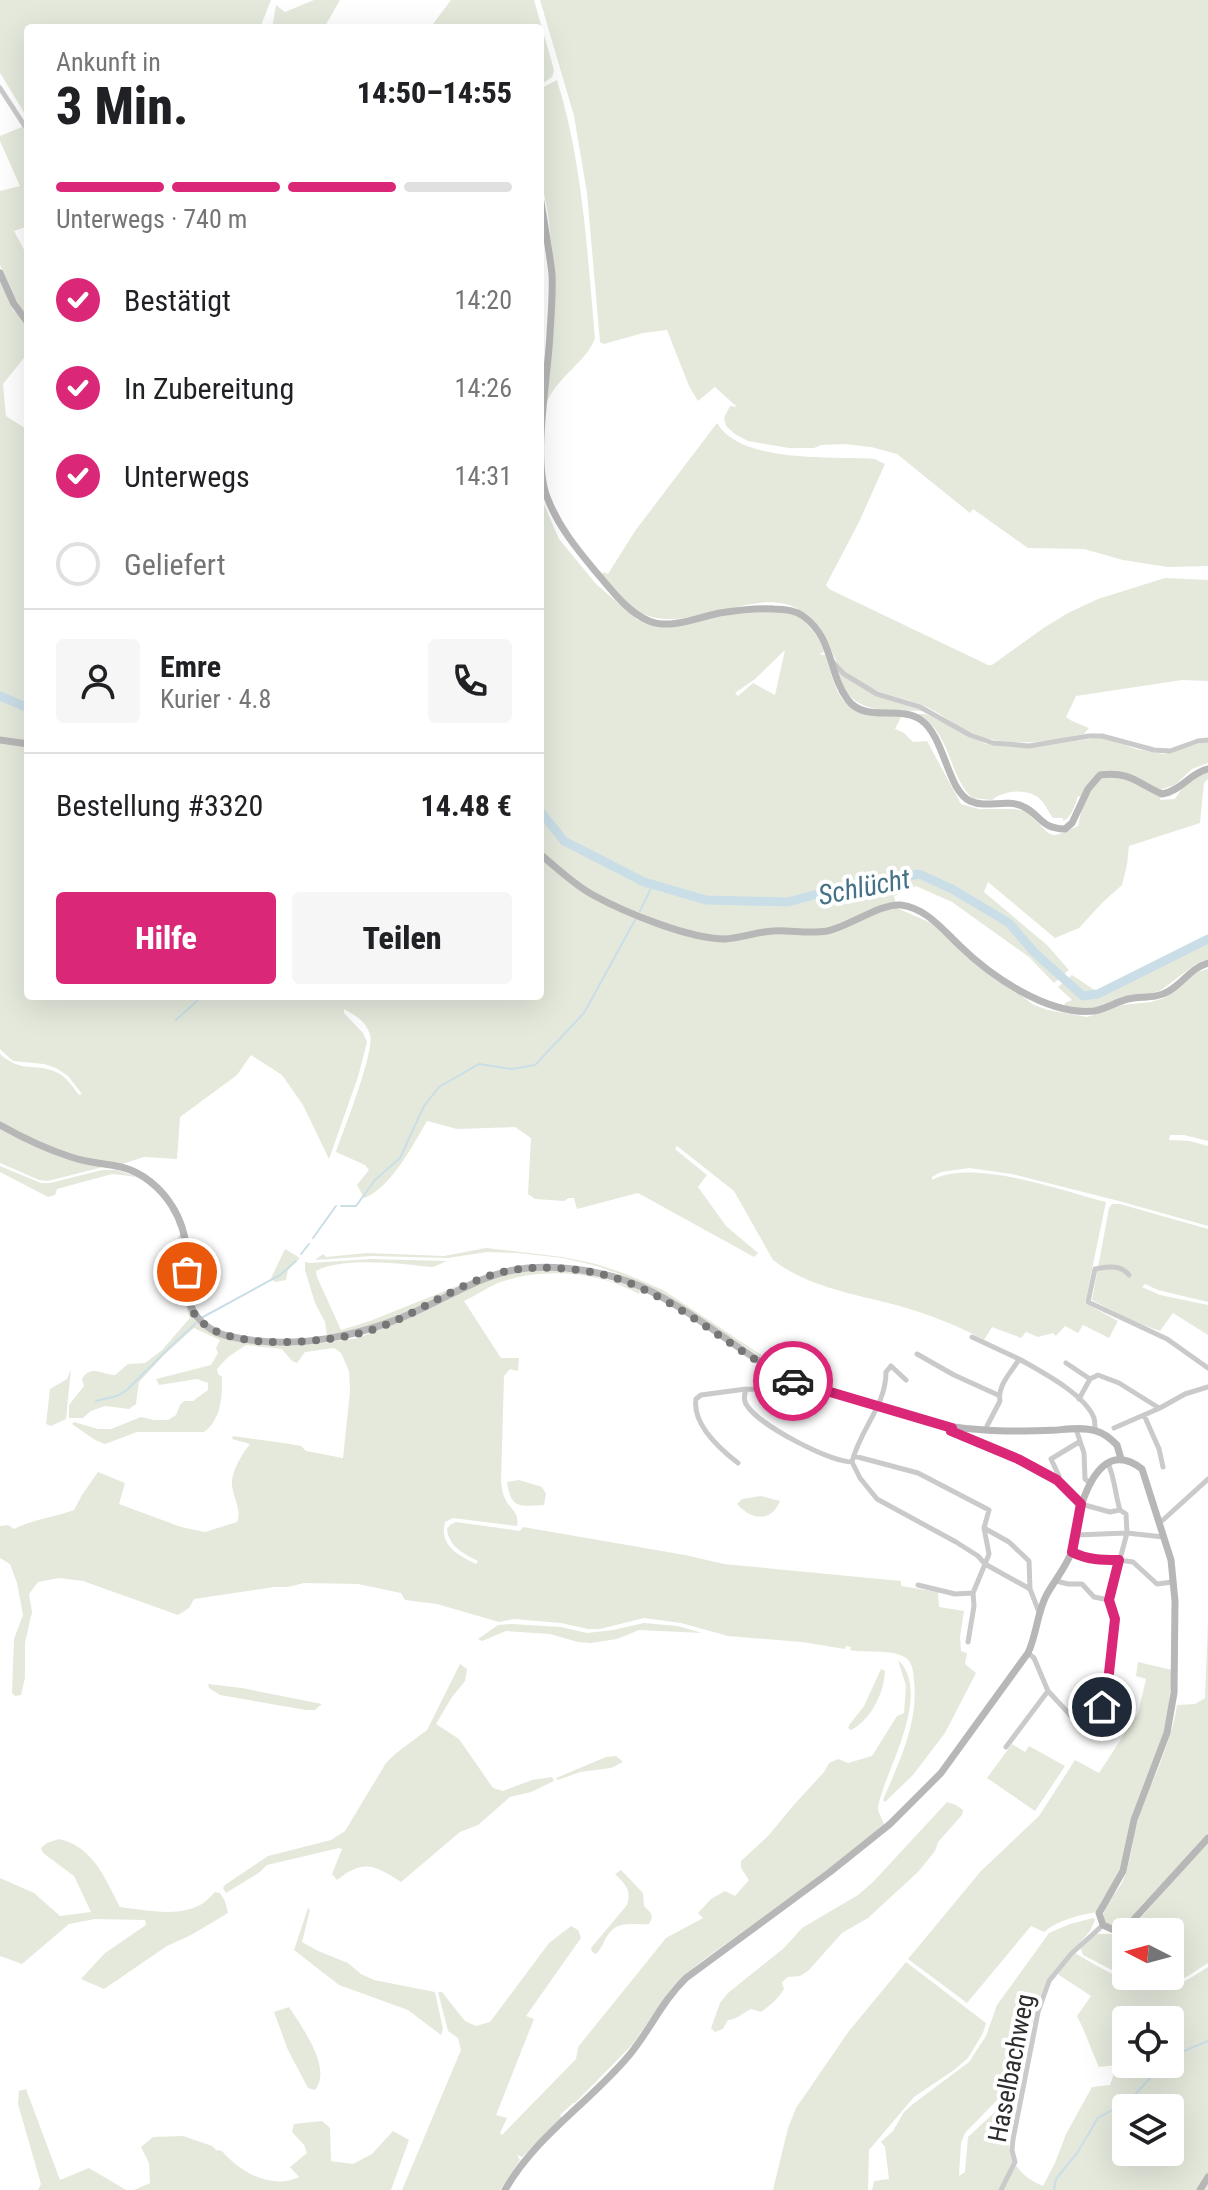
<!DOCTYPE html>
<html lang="de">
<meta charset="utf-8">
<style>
body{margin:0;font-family:"Roboto Condensed",sans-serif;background:#f6f6f6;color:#202124;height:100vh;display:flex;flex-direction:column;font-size:30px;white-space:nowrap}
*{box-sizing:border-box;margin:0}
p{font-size:26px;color:#757577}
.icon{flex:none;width:44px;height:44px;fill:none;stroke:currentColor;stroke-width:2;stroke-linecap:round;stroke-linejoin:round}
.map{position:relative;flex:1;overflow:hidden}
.sheet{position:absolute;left:24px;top:24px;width:520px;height:976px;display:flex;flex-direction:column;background:#fff;border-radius:8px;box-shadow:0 8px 32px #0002}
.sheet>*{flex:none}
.needle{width:52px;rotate:276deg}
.controls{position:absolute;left:1112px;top:1918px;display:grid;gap:16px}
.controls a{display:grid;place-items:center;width:72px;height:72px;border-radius:8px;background:#fff;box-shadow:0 8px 32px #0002;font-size:40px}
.pin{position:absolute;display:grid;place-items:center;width:68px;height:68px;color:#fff;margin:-34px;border:4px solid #fff;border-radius:50%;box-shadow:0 2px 8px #0007}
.courier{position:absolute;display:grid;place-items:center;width:80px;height:80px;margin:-40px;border:6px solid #db2777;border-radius:50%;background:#fff;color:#222;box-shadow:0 2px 10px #0007}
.overview em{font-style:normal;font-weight:800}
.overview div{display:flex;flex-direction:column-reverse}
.overview{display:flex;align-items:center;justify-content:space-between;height:136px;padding:0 32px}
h1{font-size:52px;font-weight:800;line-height:60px}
.bar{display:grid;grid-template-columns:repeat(4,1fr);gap:12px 8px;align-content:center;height:96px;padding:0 32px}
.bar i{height:10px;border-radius:6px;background:#e0e0e0}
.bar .current{background:#db2777}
.bar p{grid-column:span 4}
.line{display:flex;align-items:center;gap:20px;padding:0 32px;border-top:2px solid #e0e0e0}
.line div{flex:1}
.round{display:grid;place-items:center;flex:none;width:84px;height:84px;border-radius:8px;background:#f6f6f6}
ol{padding:0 32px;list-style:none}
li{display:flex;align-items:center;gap:24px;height:88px}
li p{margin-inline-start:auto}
li .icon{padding:8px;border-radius:50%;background:#db2777;color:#fff;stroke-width:4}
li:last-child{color:#757577}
li i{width:44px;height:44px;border:4px solid #e0e0e0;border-radius:50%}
.primary-button{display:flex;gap:16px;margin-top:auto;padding:16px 32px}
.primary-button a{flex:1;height:92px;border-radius:8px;background:#db2777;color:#fff;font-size:32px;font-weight:800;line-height:92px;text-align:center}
.primary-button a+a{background:#f6f6f6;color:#202124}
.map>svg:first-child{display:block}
</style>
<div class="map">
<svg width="1208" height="2190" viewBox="0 0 1208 2190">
<rect width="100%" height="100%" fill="#fff"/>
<!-- green -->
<path fill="#e4e9dc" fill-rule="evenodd" d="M0,0H271L260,28H28V119L0,73Z
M314,0H340L324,28H272L276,5L285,12Z
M451,0H534L554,70L552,77L540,85V28H430Z
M540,0H1208V566L1168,567L1123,560L1084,549L1028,548L973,509L970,513L897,454L871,447L844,444L821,445L814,448H789L748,441L735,434L726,426L724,418L730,406L737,407L715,387L698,401L689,386L667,330L643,333L604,344L600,342L587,193L574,116Z
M557,80C583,163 587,252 595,338C586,363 558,375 546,404L555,276L548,214L540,172V89Z
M22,127L28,134V226L14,231L28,257V318L21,310L0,265V191L20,186L0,141V136Z
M0,281L13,310L28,326V353L3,384L6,416L28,430V996H540V495L559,539L596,584L638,620C687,637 737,602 787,612C804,616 819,635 824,652L819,654L825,655C831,670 835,698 851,707C859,712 891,714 902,715L895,729L904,733L913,742L927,741L961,804L979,809H1013L1026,811L1048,833L1054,835L1060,834L1078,826L1084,798L1078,796C1075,805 1072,817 1063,821V818H1053C1049,813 1046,806 1042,801C1031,788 1005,789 992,800L972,798C947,773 953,736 919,715L920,714H926L986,744L1012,747L1043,746L1102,737L1136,749L1164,754L1208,741V763L1192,769L1175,785L1162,789L1160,800L1175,799C1182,787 1194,773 1208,771V779L1204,783L1200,823L1129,846L1127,865L1122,885L1103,902L1079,928L1055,938L988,882L984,892L1047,945L1069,970L1054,983L1029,957L952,902L916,886L894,896L897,908L931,923L965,953L1034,1005L1048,1010L1087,1017L1122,1005L1151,1002L1164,998L1197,972L1208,969V1141L1184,1135H1170L1169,1140L1190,1141L1208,1146V1226L1119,1201L1012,1174L969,1168L941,1172L932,1177V1180C973,1158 1063,1191 1106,1202L1085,1303L1118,1321L1109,1338L1083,1325L1078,1333L1065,1326L1056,1336L1053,1333L1038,1337L1026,1332L1021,1338L992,1327L984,1340C957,1325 926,1313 896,1305C854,1294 808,1287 773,1260L734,1191L677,1146L675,1149L707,1175L698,1187L726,1226L758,1253L754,1257L638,1193L577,1209L574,1198H569L564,1201L535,1199L528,1194L531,1138L515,1127L457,1129L427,1121C413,1145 391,1188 364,1198L357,1185L369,1170L365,1165L336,1152C343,1132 375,1052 370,1035C367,1022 355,1015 344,1009V1013L363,1033L367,1042L358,1077L329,1159L303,1105L282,1075L251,1055L237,1075L180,1117L177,1159L144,1157L119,1165L66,1154L25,1136L0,1121V1054C23,1074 33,1062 56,1072C66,1076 72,1086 79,1095L82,1094L68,1076L56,1068L44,1064L13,1061L0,1049ZM785,650L775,695L753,683L738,696L735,693L755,679Z
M717,423C741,464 833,456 875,459L885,464L859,522L826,585L829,589L988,665H992L1045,627L1068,613L1098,599L1165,578L1208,580V681L1182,680L1076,696L1066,717L1072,721L1089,728L1084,734C1046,742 1007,749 970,732C953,724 939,712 922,705C893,694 862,692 840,666C835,660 832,652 829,645C820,627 806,609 785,604C769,600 753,604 737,607C705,613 665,629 636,610C623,601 613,586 602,574L604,572L608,574L635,531Z
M836,668L876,696L923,711C898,710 862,715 846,691C841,684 839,676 836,668Z
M1206,940L1208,944V959L1196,964L1161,990L1151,994L1090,1009L1064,1007L1065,1003L1072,1000L1058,987L1072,975L1096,991L1155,961Z
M0,1128L103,1167L48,1181L39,1180L0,1163Z
M0,1166L41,1183H50L102,1170H116L139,1177L112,1174L57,1189L55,1195L48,1197L0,1172Z
M1112,1204H1120L1208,1229V1302L1158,1290L1145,1284L1142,1287L1160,1295L1208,1305V1335L1173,1313L1160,1331L1121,1317V1315L1092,1300L1109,1208Z
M182,1232L187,1305L195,1320L211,1333L287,1345L323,1343L359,1338L499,1275L530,1271H558L586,1274L637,1288L640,1290L639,1294C598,1271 542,1267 498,1283C486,1288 475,1296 464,1301L501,1358H519L518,1371L510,1369L504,1376L501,1482C502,1487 502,1492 504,1496C508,1509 520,1511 517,1526L453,1518L445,1522C439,1546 458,1555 476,1564L478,1561C464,1554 449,1547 447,1529L450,1525L456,1522L520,1531L523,1527L685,1555L724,1564L901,1581V1586L938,1592L939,1607L964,1611L960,1637L961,1651L967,1653L965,1664L976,1673L945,1733L913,1775L885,1802L883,1800C899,1762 919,1722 914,1681C913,1672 913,1663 906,1658C891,1648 867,1654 850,1650L851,1647L846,1646L845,1649L802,1642L728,1636L681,1623L644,1618L600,1629H588L561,1623L514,1619L499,1622L437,1604L405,1600L401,1593L358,1584L304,1583L288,1587H274L194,1599L189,1608L178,1615L83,1581L59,1578L38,1582L29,1594L32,1612L25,1643V1678L21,1695L15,1696L12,1693L14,1639L23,1615L17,1583L10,1564L0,1558V1526L8,1525L14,1529C32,1520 54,1517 74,1510L82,1495L98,1472L125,1483L119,1504L181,1527L205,1532L237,1522C242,1509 233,1498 232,1485C231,1472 242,1454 250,1444L232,1439L233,1436L284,1443L301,1446L306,1451L343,1458L350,1391L349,1371L341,1353L334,1348L305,1352L297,1363L292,1361L282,1349L246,1345L228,1357L217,1369L218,1374L222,1377C222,1396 222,1419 204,1432H137L105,1444L95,1440L72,1424L74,1422L98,1429H111L141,1417L154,1420H168L176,1415L180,1405L184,1401H193L208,1390V1383L197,1379L159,1385L156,1379L211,1365L218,1353L216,1348L220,1340L194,1328L164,1355L139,1382L136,1404L129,1409L105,1406L91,1411L83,1418H69V1405L84,1386L82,1379C91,1364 102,1375 115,1375L128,1364L145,1363L161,1351L190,1318C179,1293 180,1264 178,1237Z
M486,1248L563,1257L596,1264L626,1274L663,1290L781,1368L809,1382L808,1383L779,1369L670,1298L619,1274L597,1266L563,1258L517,1253L487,1252L448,1258L372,1256L315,1260L323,1254L326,1257L367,1253L444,1256Z
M285,1249L300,1258L288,1270L286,1280L275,1282L271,1278Z
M371,1259L447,1261L433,1267C403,1264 343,1256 316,1271L317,1277L341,1330L370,1321L477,1278L424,1304L360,1331L327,1336L325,1322L315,1303L305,1270V1262L310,1263Z
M71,1369L66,1419L51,1426L46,1424L50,1389L67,1379Z
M519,1480L542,1487L546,1494L544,1505C520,1506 511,1510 507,1482Z
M761,1496L780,1501C771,1523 751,1520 737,1504L742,1499Z
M1208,1621V1833C1187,1857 1167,1881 1144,1903C1135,1912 1132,1925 1119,1928L1104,1922C1100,1904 1118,1894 1124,1878C1132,1859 1132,1837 1139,1817C1152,1779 1171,1745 1177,1705L1195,1704L1205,1698Z
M644,1623L678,1626L702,1633L639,1630L617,1639L591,1643L578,1642L550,1634L506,1631L482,1641L478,1639L498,1625L511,1624L561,1627L587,1633L613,1630Z
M898,1660C931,1691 891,1761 881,1796C880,1800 878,1804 878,1808C878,1813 883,1819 884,1825L829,1869L698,1964L673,1986L633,2044L575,2103H573L560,2115L562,2118L522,2157L517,2155L520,2160L500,2190H402L461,2050L458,2038L448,2031L438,1992H442L465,2021L476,2026L490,2022L549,1943L571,1926L578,1930L581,1938L526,2016L534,2019L496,2115L507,2118L500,2133L502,2135L576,2059L578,2047L666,1938L703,1918L698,1913L711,1899L725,1891L735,1896L749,1880L741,1868V1861L769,1835L792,1807L824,1772L829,1763L838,1759L848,1763L872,1756L897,1716L904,1713L906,1686Z
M1138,1662L1172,1670L1167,1724L1120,1872L1101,1902L1097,1912C1079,1915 1058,1920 1044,1932L1031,1926L967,2003L908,1959L981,1871L1039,1816L1075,1760L1099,1773L1138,1713L1146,1679L1136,1676Z
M460,1664L467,1669L465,1681L452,1697L436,1724L459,1739L493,1788L503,1791L532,1780L552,1777L554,1781L531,1792L510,1797L478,1825L460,1832L401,1882C374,1865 364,1859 337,1880L332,1874L342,1849L339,1848L267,1865L260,1872L226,1893L223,1888L225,1885L268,1856L331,1840L345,1831L386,1763L395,1754L427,1730Z
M881,1669L885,1671C884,1693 871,1720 851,1730L848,1728L850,1724L864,1706Z
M208,1684L242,1688L322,1704L315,1710H306L220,1695L209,1688Z
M1012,1744L1025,1752L1029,1746L1065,1766L1035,1811L987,1778Z
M616,1756L623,1762L611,1768L580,1772L558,1780L556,1778L606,1757Z
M947,1802L956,1805L963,1810L962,1815L938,1842L935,1851L919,1871L868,1918L842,1933L808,1971L800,1976L788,1977L782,1982L784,1989C778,1999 771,2005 761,2012L751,2009C743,2013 737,2019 728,2020L723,2029L715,2032L711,2028L720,2003L728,1993L784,1948L802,1928L858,1895L873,1882Z
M59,1839C94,1847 105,1879 120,1907C146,1910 183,1919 206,1901C209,1898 212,1895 215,1892L220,1893L225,1901L228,1913L191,1935L167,1946L104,1989L81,1979L105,1953L146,1925L145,1920L95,1919L69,1924L22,1964L0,1956V1878L34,1893L60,1916L91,1912L74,1876L43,1853L41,1848L47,1843Z
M1208,1841V1963C1198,1969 1186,1979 1174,1982C1142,1991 1110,1968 1083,1955L1080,1947L1096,1934H1118L1132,1928ZM1126,1932H1170V1976H1126Z
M621,1870L643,1893L644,1906L651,1913L652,1918L649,1924C637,1925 620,1921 611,1931C604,1938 603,1948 596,1954L592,1952L591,1948L627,1905C632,1890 625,1884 615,1874Z
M308,1908L310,1910L302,1942L318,1951L348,1963L361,1974L374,1980L435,1992L443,2029L441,2035L408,2010L339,1985L294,1950Z
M1093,1918L1095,1920L1090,1931L1047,1980L1035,2012L1027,2044L1008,2139C1010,2163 1021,2177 1043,2186L1055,2163L1066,2134L1092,2087L1110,2085L1117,2065L1099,2067C1091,2050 1086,2033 1077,2016L1091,1996L1059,1975L1058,1972L1073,1955L1075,1953C1104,1970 1139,1993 1175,1985C1186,1982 1198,1973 1208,1967V2190H872L874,2181L889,2179L885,2147L881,2142L893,2131L904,2112L913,2104L969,2062L986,2036L997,2005L1049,1933L1070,1924ZM1126,2020H1170V2064H1126ZM1016,2066L1020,2067L1011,2097L968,2137L965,2172L959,2176L961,2143L965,2133L1003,2094ZM1126,2108H1170V2152H1126Z
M906,1962L986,2023L983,2033L968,2058L954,2070L914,2097L869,2150L868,2190H773L788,2128L796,2108L849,2031Z
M289,2007C301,2026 333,2068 315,2090L308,2088L288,2050L274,2012Z
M26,2089L60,2180L89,2168L126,2190H38L41,2184L18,2104L19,2091Z
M322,2121L330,2128L331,2161L353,2164L372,2154L393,2131L409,2140L391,2190H134L150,2183L149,2163L141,2147L153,2137L183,2136L212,2146L216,2150L222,2151C241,2173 272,2190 299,2177L290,2167L307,2153L304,2145L292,2132L294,2124Z"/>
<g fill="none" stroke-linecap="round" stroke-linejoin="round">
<!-- stream -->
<path stroke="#cadee7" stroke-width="2" d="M640,911L653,884
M176,1020L202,996
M341,1206H356L375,1180L400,1158L424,1106L439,1087L479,1064L512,1069L535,1065L584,1013L635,920
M313,1238L336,1206
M301,1254L309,1244
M203,1317L280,1275L296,1261
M96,1401L117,1396L127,1390L171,1346L196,1323
M1170,2057L1208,2041
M1054,2190L1056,2179L1077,2153L1098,2118L1131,2099L1163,2064"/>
<!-- river -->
<path stroke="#cadee7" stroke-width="9" d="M0,696L28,708
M540,811L564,841L644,882L706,900L788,902L836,889L919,874L952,889L1009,923L1035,953L1083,996L1098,994L1208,939"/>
<!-- street -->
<path stroke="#cacaca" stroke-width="5" d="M0,88L28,131
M832,661L844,674L877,694L920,707L970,735L993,743L1029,746L1089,736H1102L1154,750L1170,751L1198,741L1208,740
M1129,1275C1120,1264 1108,1267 1095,1269L1088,1302L1167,1339L1208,1368
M972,1337L1019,1359
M917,1354L954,1375L998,1395
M1066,1363L1090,1379
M906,1380L891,1366L886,1372C886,1406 860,1429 852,1462L860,1478L877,1499L956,1542L978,1556L985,1564L973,1593L955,1594L918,1585
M794,1381C785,1393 761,1389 746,1389C744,1396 743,1401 748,1407C761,1426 830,1462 852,1462
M1079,1399L1090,1379L1098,1375L1119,1383L1159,1408
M1144,1415L1159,1449L1163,1467
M952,1428L951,1431L1018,1459L1057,1480L1081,1504L1110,1512L1120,1510
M1114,1428L1160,1408L1185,1394L1208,1387
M1076,1429L1084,1453L1085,1479L1091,1484
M987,1430V1426L1000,1401C997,1385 1012,1372 1019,1359C1040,1371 1085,1394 1094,1418C1095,1422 1095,1426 1095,1431
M854,1456L918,1473L989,1510L984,1528L989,1554L985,1564L1030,1589L1039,1612
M738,1463C720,1449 692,1424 696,1399L701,1395L746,1389
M1057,1480L1059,1476L1051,1459L1079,1442
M1159,1521L1163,1520L1208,1479
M984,1528L1009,1542L1029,1561L1030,1589
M1076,1535L1127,1533L1163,1537
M1072,1552L1083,1558L1097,1561L1119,1560L1133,1562L1157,1584L1173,1582
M1056,1581L1068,1584H1082L1094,1597L1109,1600
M968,1642L974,1606L973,1593
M1028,1653L1034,1658L1048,1691L1086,1732L1094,1733L1108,1682L1115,1619L1109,1600L1127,1533L1126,1514L1120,1510C1115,1494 1115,1479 1108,1463
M1006,1747L1048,1691
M1001,2190L1015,2162L1012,2150L1013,2139L1038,2012L1049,1981L1071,1954L1103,1925"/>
<!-- secondary -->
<path stroke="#b7b7b7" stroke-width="7" d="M540,196C544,222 549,248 552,274C553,294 551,315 550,334C548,378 532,458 547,497C558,526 576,548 596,572C611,589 627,612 649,621C671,630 698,617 720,613C738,610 756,608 774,609C784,609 795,610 803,616C834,638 828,674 848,700C865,723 900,705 921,720C945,737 947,790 970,801C987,809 1007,798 1024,807C1042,816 1040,828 1065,829L1072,823L1088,789L1100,775C1130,771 1137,783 1162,794C1181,791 1190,773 1208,769
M0,273L14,304L28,323
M0,740L28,744
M540,854C557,868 573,884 593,895C624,912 689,939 725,939C741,938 756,932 773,931C791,930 809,934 827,931C851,926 880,903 901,905C926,908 943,930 960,946C991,976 1048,1016 1094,1011C1106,1009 1116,1002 1128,999C1142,996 1156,999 1169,991C1184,982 1191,968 1208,963
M0,1125C23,1138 46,1149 71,1157C87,1163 104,1163 121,1167C142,1172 161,1188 172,1206C181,1220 186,1238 187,1255C189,1280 181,1302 202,1322C208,1328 215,1332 224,1335C291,1352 364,1337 425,1307C459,1291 490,1271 528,1268C565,1265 608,1272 642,1287C692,1310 737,1350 785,1377C802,1386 823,1389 841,1394C866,1402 891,1410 915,1418C939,1425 961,1429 985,1430C1009,1432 1033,1431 1057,1430C1069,1429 1084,1427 1096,1431C1104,1433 1111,1439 1117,1445L1121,1459
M505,2190C536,2135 592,2101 631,2053C651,2028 663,2000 686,1978L830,1872L890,1824L941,1773L1028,1653C1037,1634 1037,1612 1047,1594C1055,1580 1066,1567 1072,1551C1077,1536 1076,1518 1082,1503C1092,1474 1110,1444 1142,1469L1171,1560L1175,1601L1174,1693L1167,1733L1134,1820L1123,1871L1099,1913L1103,1925L1114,1930L1126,1928L1208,1838
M1200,2190L1208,2177"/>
</g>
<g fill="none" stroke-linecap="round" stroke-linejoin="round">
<!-- done -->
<path stroke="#767676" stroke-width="8" stroke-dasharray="0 14.4" d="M187,1272C187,1284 185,1297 191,1308C212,1355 320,1343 361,1333C409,1321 448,1288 495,1274C522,1266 551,1267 579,1270C663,1280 721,1346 793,1381"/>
<!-- route -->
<path stroke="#db2777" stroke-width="10" d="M793,1381L952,1428L951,1431L1018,1459L1057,1480L1081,1504L1072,1552C1088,1560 1101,1560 1119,1560L1109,1600L1115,1619L1108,1682L1102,1707"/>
</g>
<g text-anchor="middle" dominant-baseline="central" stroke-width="8" stroke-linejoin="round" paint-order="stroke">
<!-- street labels -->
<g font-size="26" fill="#2d2d2d" stroke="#fff">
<text transform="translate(1011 2068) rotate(-79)">Haselbachweg</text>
</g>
<!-- water labels -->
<g font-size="28" font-style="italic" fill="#457286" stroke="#fff">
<text transform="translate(864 887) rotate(-11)">Schlücht</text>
</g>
</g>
</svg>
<div class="controls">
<a><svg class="needle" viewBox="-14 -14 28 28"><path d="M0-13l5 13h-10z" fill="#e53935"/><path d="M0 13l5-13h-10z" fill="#757577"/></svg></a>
<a><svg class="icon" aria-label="locate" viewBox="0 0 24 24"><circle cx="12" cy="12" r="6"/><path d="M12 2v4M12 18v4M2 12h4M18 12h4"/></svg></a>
<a><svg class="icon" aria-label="layers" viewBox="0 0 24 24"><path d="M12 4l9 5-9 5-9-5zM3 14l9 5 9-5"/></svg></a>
</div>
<div class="pin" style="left:187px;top:1272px;background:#ea580c"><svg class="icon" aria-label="bag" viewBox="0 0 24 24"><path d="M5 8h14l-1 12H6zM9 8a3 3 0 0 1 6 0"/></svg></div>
<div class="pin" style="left:1102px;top:1707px;background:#1f2937"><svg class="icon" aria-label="home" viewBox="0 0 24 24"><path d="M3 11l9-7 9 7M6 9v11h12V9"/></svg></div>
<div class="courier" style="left:793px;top:1381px"><svg class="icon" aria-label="car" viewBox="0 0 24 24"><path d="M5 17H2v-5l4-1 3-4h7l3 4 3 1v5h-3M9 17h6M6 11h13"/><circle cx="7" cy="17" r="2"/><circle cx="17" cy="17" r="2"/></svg></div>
<section class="sheet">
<div class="overview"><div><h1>3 Min.</h1><p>Ankunft in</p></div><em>14:50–14:55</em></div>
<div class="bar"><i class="current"></i><i class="current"></i><i class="current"></i><i></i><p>Unterwegs · 740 m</p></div>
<ol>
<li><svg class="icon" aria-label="check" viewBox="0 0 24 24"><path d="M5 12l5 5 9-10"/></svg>Bestätigt<p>14:20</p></li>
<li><svg class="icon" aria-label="check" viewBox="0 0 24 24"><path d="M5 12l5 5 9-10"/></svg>In Zubereitung<p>14:26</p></li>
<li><svg class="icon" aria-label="check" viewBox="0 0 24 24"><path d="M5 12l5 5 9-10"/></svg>Unterwegs<p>14:31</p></li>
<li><i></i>Geliefert</li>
</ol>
<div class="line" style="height:144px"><a class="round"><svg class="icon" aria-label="person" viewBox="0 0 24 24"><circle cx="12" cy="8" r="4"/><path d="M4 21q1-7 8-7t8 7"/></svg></a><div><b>Emre</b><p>Kurier · 4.8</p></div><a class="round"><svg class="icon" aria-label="phone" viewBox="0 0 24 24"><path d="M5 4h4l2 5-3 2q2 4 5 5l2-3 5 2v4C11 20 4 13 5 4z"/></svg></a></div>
<div class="line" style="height:104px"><div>Bestellung #3320</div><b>14.48 €</b></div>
<div class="primary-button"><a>Hilfe</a><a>Teilen</a></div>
</section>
</div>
